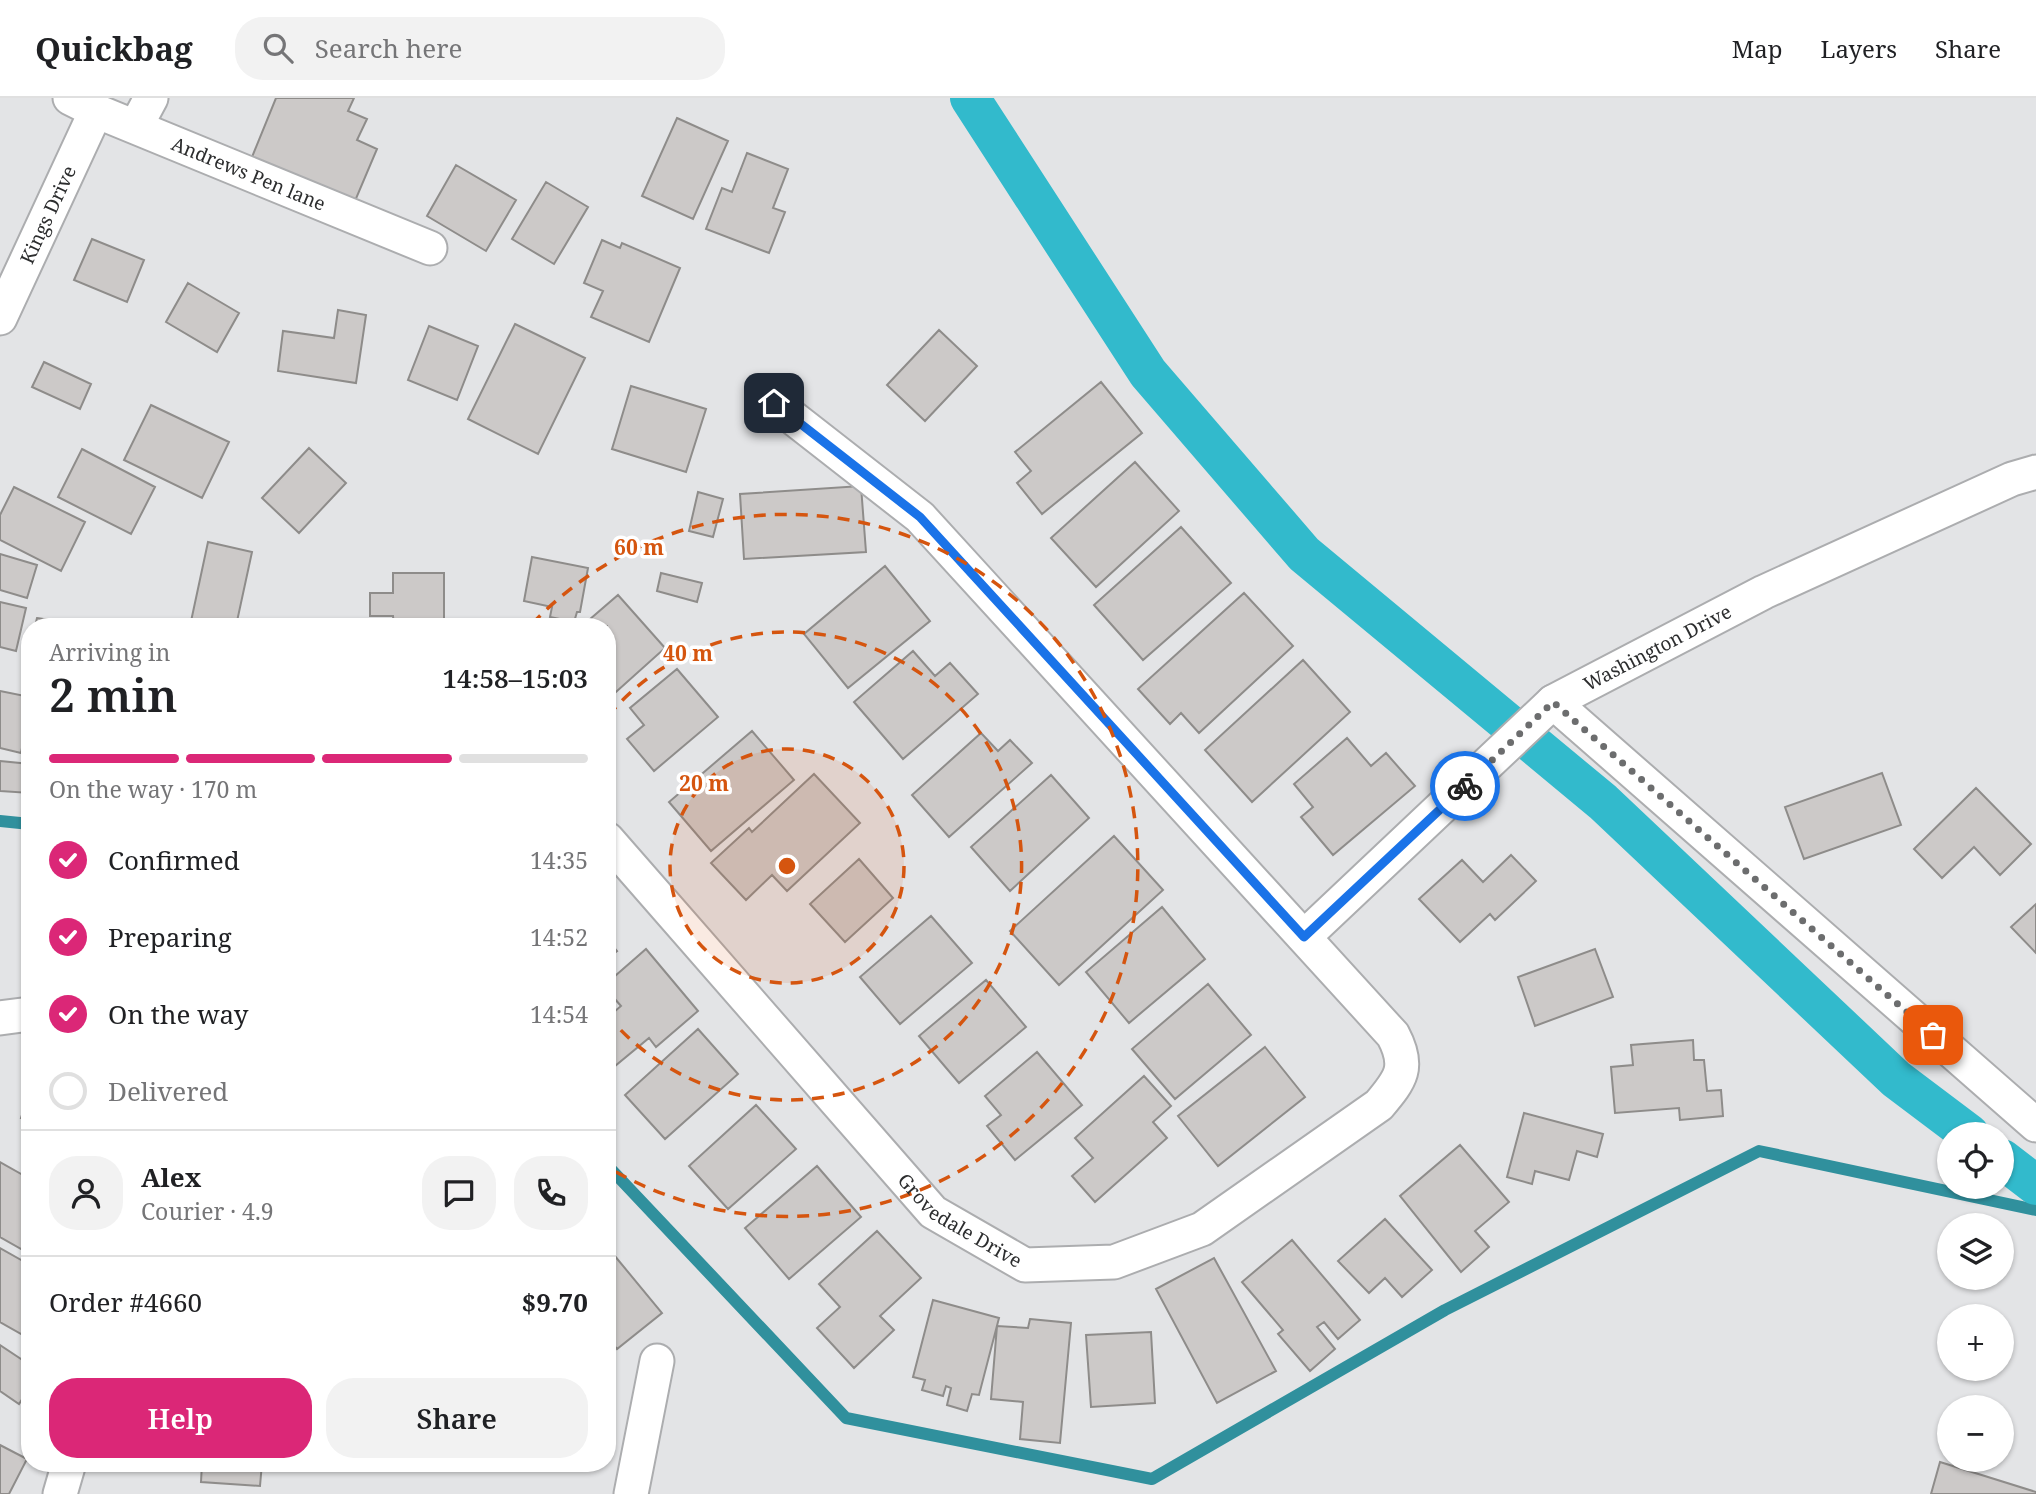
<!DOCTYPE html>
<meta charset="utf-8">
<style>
body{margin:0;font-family:"Noto Serif",serif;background:#f2f2f2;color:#202124;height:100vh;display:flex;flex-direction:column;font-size:26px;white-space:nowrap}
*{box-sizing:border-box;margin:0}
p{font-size:23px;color:#757577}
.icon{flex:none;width:38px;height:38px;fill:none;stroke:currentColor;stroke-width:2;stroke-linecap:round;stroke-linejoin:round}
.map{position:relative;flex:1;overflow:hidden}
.side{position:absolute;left:21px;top:520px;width:595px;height:854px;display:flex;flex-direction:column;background:#fff;border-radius:28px;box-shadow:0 2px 5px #0004}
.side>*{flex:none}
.controls{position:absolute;left:1937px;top:1024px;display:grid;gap:14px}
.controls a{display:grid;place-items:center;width:77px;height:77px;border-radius:50%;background:#fff;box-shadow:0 2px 5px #0004;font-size:35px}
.pin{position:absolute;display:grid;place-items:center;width:60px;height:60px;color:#fff;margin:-30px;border-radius:14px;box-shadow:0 4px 10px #0006}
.courier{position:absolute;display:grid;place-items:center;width:70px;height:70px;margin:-35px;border:5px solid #1a73e8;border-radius:50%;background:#fff;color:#222;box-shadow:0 2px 9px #0007}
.headline em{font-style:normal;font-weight:600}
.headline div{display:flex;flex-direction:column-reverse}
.headline{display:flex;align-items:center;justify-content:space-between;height:119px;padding:0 28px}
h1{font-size:46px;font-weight:600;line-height:52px}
.bar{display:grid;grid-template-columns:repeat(4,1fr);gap:10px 7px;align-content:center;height:84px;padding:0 28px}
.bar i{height:9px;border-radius:5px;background:#e0e0e0}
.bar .current{background:#db2777}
.bar p{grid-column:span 4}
.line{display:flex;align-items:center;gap:18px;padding:0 28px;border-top:2px solid #e0e0e0}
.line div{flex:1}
.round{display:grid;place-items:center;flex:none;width:74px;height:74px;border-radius:28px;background:#f2f2f2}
ol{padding:0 28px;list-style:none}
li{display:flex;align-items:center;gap:21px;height:77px}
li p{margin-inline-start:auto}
li .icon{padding:7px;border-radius:50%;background:#db2777;color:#fff;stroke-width:4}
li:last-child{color:#757577}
li i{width:38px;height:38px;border:4px solid #e0e0e0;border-radius:50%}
.primary-button{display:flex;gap:14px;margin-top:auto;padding:14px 28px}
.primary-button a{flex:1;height:80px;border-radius:28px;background:#db2777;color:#fff;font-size:28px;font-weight:600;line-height:80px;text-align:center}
.primary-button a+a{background:#f2f2f2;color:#202124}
header{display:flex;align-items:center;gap:42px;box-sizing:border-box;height:98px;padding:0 35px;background:#fff;border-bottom:2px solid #e0e0e0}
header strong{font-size:33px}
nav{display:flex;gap:38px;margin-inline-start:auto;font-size:24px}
.search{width:490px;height:63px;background:#f2f2f2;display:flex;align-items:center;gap:18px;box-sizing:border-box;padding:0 24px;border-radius:28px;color:#757577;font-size:26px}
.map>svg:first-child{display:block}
</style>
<header>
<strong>Quickbag</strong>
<div class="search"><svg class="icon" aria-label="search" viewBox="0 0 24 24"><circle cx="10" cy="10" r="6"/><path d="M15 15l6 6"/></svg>Search here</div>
<nav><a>Map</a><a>Layers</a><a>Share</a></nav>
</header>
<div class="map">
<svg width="2036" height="1396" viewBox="0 0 2036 1396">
<rect width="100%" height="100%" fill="#e3e4e6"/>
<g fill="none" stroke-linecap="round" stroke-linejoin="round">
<!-- stream -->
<path stroke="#30909d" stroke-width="12" d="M0,723L30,726
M607,1067L846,1320L1152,1381L1445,1212L1759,1053L2036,1112"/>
<!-- canal -->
<path stroke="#32bacc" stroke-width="40" d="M970,0L1148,275L1304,456L1603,704L1896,981L1969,1036
M2002,1061L2036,1087"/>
</g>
<!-- building -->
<path fill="#ccc9c8" stroke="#8e8c8a" stroke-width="2" d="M276,0H354L348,13L367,21L357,42L377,51L355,103L252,59Z
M677,20L728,43L693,121L642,98Z
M747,55L788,71L773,110L785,114L769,155L706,131L722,90L732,94Z
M456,67L516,102L486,153L427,118Z
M546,84L588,109L554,166L512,141Z
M92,141L144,162L127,204L74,182Z
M602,142L620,150L622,145L680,170L649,244L591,219L603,193L584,185Z
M188,185L239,215L217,254L166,224Z
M338,212L366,217L356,285L278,273L283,233L334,240Z
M515,226L585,260L538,356L468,321Z
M429,228L478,248L457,302L408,282Z
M939,232L977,268L925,323L887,287Z
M44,264L91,286L80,311L32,289Z
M1101,284L1142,335L1042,416L1017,385L1031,373L1015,354Z
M631,288L706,311L686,374L612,351Z
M151,307L229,344L202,400L124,362Z
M309,350L346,385L299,435L262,400Z
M82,351L155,389L131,436L58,399Z
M1135,364L1179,413L1096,489L1051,440Z
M861,388L866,454L744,461L740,396Z
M14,389L85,424L61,473L0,442V417Z
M698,394L723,401L713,439L689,433Z
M1181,429L1231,485L1143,562L1094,507Z
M208,444L252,454L236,528H190Z
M0,456L37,467L27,500L0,492Z
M532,459L588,470L580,514H577L574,524L550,519L552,509L524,503Z
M885,468L930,523L848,590L804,536Z
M393,475H444V528H394L393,518H370V495H393Z
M661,475L702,485L697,504L657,493Z
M1244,495L1293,548L1199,635L1181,615L1170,626L1138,591Z
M618,497L665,550L607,602V528H582Z
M0,504L26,510L16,553L0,549Z
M37,520L90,528H35Z
M913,553L935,578L950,565L978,596L903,661L854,604Z
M1303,562L1350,614L1252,704L1205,652Z
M677,571L718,619L654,673L627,641L644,627L630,610Z
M0,593L30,599V611L21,655L0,650Z
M752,633L794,682L711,753L669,704Z
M981,635L998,653L1010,642L1032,665L949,739L912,697Z
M1347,640L1371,668L1386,655L1415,688L1333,757L1301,719L1313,709L1294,686Z
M0,663L30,666V695L0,693Z
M1882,675L1901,727L1804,761L1785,709Z
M814,676L860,725L787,793L772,777L746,802L711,765L749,730L752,734Z
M1051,677L1089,720L1010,793L971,749Z
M1976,690L2031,746L2000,777L1974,749L1942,780L1914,751Z
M1114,738L1163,792L1059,887L1010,833Z
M1511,757L1536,783L1495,822L1490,816L1460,844L1419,801L1462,762L1483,784Z
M859,761L893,800L845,844L810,806Z
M2036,806V855L2011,829Z
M1162,809L1205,861L1129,925L1086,874Z
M931,818L972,865L900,926L860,879Z
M607,841L617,853L607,861Z
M646,851L698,913L656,949L649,940L615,968L607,958V920L621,908L607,892V885Z
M1595,851L1613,899L1535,928L1518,879Z
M986,882L1026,929L959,985L919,938Z
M1208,886L1251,937L1175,1001L1132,951Z
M698,931L738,976L665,1041L625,997Z
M1693,942L1694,962H1704L1707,993L1721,992L1723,1018L1680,1022L1679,1010L1615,1015L1611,969L1633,967L1631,947Z
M1265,949L1305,999L1218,1068L1178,1018Z
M1037,954L1082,1007L1015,1062L987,1028L1001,1017L985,998Z
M1144,978L1171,1008L1153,1024L1167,1040L1095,1104L1072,1078L1093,1060L1075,1040Z
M30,991V1023L21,1020Z
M756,1007L796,1051L728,1111L689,1068Z
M1524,1015L1603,1036L1597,1059L1577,1053L1569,1082L1535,1073L1532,1086L1507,1079Z
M1460,1047L1509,1104L1475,1133L1489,1149L1461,1174L1400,1098Z
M0,1064L30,1081V1156L0,1139Z
M817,1068L861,1119L789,1181L745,1130Z
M1385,1121L1432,1172L1402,1199L1385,1180L1369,1195L1338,1163Z
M877,1133L921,1180L880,1218L894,1232L854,1270L817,1230L840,1209L819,1186Z
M1292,1142L1360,1222L1338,1241L1324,1224L1317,1229L1335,1251L1310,1273L1278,1236L1283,1232L1242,1184Z
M0,1150L30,1167V1241L0,1224Z
M614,1157L662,1215L617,1251L607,1239V1163Z
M1214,1160L1276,1273L1217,1305L1156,1191Z
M933,1202L999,1220L979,1297L972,1296L967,1313L947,1307L951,1290L946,1288L943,1298L922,1292L925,1282L913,1279Z
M1030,1221L1071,1225L1060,1345L1020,1341L1023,1304L991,1301L997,1228L1028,1230Z
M1151,1234L1155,1305L1091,1309L1086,1237Z
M0,1247L30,1267V1289L19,1306L0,1293Z
M0,1347L27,1361L9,1396H0Z
M1940,1364L2036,1394V1396H1931Z
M202,1365H262L260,1388L201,1384Z"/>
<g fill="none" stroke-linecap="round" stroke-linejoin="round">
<!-- minor casing -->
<g stroke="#acadaf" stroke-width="37">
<g id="minor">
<path id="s1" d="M70,0L96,13L430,150"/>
<path d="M136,28L151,0"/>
<path id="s2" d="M0,220L96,13"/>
<path d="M1553,604L2036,1027"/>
<path id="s3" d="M607,741L933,1114L1025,1167L1114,1164L1202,1131L1379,1007C1401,981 1410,969 1393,937L920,419L774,305"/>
<path id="s4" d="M1304,839L1553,604L1764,494L2012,381L2036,374"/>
<path d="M0,920L30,916"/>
<path d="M60,1396L69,1365"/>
<path d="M631,1396L657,1263"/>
</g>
</g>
<!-- minor -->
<use href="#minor" stroke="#fff" stroke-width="33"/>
</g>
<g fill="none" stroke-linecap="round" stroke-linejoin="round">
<!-- done -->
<path stroke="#6c6d6e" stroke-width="7" stroke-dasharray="0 12.6" d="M1465,688L1553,604L1933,937"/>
<!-- route -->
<path stroke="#1a73e8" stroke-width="9" d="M774,305L920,419L1304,839L1465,688"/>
</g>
<!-- distance rings -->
<circle cx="787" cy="768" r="117" fill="#d5550f" fill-opacity=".12"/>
<g fill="none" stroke="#d5550f" stroke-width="3.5" stroke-dasharray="12 9">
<circle cx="787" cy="768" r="117"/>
<path d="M608 618A234 234 0 1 1 608 918"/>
<path d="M532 526A351 351 0 1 1 609 1070"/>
</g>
<g text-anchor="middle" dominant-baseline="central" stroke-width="7" stroke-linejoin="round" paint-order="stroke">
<!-- street labels -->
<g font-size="19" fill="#2c2d2e" stroke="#fff">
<text stroke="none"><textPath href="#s1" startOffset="194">Andrews Pen lane</textPath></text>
<text stroke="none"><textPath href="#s2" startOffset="114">Kings Drive</textPath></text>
<text stroke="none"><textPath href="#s4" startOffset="460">Washington Drive</textPath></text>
<text stroke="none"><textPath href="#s3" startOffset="522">Grovedale Drive</textPath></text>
</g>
</g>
<circle cx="787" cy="768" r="10" fill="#d5550f" stroke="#fff" stroke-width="3.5"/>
<g font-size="21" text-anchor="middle" font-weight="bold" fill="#d5550f" stroke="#fff" stroke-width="7" stroke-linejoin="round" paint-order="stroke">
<text x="639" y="457">60 m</text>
<text x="688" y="563">40 m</text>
<text x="704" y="693">20 m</text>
</g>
</svg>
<div class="controls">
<a><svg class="icon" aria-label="locate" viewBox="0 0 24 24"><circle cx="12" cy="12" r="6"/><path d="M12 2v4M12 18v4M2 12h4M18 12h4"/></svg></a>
<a><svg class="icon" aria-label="layers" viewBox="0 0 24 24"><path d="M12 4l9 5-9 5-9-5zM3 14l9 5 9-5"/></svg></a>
<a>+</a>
<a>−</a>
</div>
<div class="pin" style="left:1933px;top:937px;background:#ea580c"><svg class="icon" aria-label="bag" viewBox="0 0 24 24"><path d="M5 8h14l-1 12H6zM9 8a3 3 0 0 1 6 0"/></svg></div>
<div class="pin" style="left:774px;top:305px;background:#1f2937"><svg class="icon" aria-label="home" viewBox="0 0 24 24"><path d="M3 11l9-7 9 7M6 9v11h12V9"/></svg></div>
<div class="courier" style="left:1465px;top:688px"><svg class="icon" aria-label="bike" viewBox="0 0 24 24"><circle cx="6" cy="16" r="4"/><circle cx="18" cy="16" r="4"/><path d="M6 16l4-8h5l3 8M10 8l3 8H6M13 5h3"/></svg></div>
<section class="side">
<div class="headline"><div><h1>2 min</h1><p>Arriving in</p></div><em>14:58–15:03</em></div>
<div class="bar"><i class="current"></i><i class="current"></i><i class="current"></i><i></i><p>On the way · 170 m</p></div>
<ol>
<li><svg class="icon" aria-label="check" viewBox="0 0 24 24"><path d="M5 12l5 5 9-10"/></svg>Confirmed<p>14:35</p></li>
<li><svg class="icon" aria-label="check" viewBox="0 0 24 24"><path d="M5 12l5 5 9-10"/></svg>Preparing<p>14:52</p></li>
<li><svg class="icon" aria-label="check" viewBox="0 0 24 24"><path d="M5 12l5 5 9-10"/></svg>On the way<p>14:54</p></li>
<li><i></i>Delivered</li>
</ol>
<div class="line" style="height:126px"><a class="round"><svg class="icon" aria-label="person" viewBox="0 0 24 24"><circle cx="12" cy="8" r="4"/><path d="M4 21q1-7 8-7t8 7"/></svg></a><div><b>Alex</b><p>Courier · 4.9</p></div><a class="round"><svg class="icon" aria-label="chat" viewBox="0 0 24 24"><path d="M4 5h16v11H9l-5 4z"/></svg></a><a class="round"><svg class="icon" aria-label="phone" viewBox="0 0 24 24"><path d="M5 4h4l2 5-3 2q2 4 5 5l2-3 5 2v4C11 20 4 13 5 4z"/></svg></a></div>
<div class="line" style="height:91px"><div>Order #4660</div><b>$9.70</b></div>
<div class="primary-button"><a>Help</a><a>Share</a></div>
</section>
</div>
